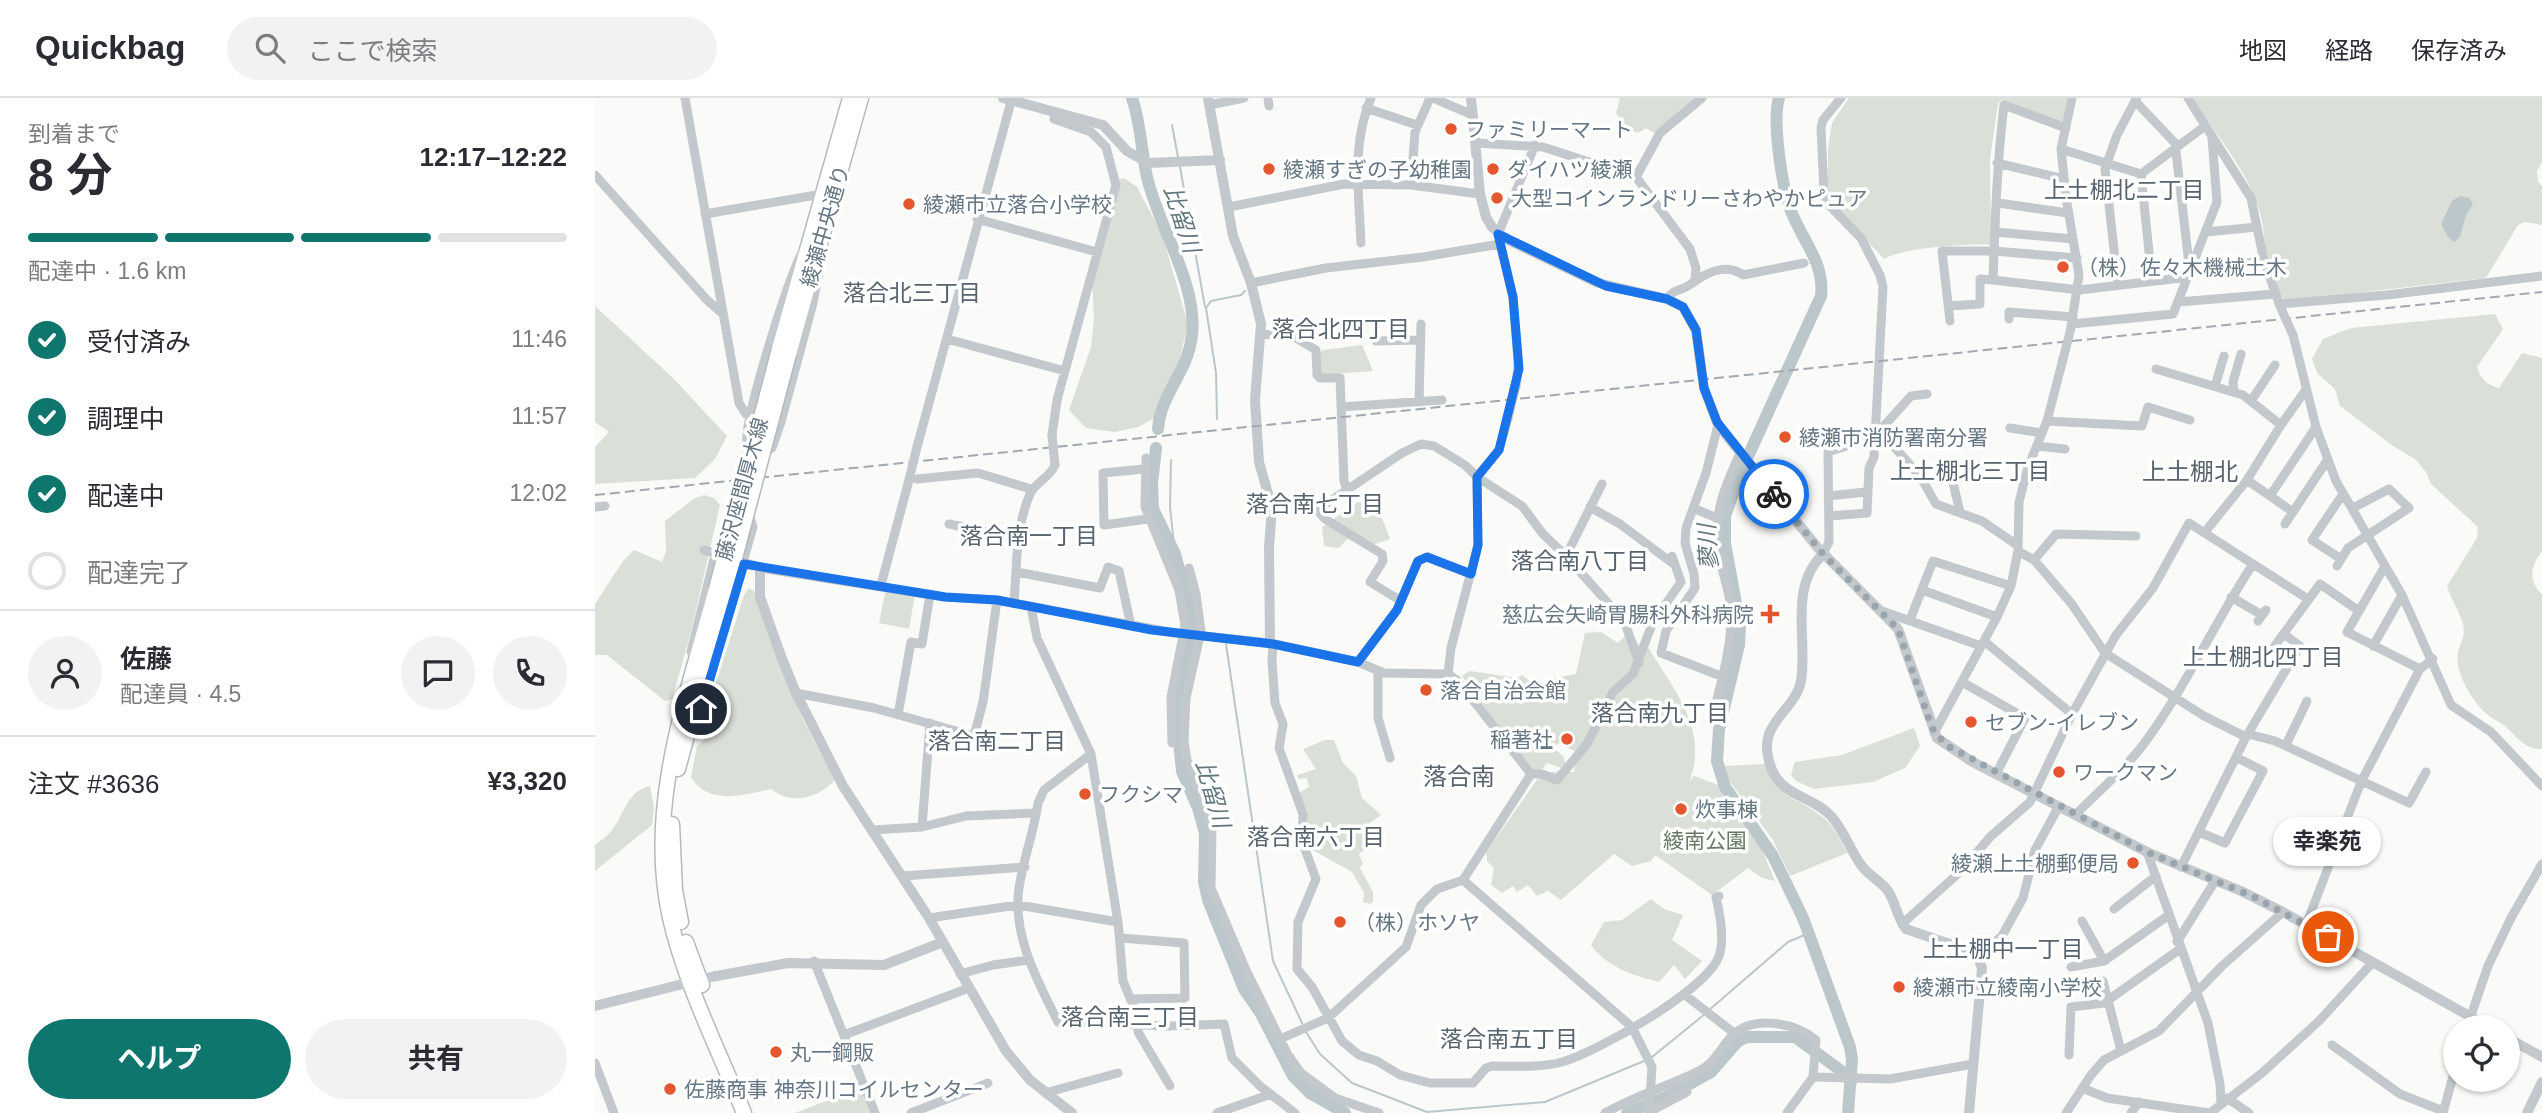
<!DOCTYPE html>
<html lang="ja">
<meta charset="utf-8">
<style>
body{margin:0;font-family:Arial,"Noto Sans JP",sans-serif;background:#f2f2f3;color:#2b2b33;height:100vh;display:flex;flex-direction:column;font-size:26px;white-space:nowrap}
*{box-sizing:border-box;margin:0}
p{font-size:23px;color:#7c7c81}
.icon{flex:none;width:38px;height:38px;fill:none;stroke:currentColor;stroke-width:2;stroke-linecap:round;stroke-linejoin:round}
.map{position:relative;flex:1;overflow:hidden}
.drawer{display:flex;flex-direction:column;background:#fff;width:595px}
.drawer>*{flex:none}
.controls{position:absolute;left:1848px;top:917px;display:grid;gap:14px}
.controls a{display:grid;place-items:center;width:77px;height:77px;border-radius:50%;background:#fff;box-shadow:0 2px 5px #0004;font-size:35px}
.pin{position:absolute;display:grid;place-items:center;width:60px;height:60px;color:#fff;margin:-30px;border:4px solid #fff;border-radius:50%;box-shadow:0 2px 7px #0007}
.courier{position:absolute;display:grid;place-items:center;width:70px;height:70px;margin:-35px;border:5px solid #1a73e8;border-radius:50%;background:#fff;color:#222;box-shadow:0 2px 9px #0007}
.bubble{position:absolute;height:49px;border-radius:24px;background:#fff;box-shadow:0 2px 5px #0004;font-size:23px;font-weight:700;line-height:49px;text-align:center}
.overview em{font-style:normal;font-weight:700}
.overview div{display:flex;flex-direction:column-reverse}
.overview{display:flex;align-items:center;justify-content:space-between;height:119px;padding:0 28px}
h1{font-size:46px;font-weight:700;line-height:52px}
.bar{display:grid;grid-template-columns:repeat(4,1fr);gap:10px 7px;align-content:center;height:84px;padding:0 28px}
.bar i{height:9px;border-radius:5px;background:#e1e1e2}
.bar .selected{background:#0f766e}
.bar p{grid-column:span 4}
.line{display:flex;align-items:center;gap:18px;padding:0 28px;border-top:2px solid #e1e1e2}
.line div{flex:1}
.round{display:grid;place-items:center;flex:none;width:74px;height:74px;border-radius:37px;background:#f2f2f3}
ol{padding:0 28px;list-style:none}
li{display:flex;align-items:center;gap:21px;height:77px}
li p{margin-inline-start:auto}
li .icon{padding:7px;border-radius:50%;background:#0f766e;color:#fff;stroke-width:4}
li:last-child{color:#7c7c81}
li i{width:38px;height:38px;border:4px solid #e1e1e2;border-radius:50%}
.cta{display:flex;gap:14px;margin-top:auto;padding:14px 28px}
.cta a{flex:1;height:80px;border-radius:42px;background:#0f766e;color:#fff;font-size:28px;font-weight:700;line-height:80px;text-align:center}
.cta a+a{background:#f2f2f3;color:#2b2b33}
header{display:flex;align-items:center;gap:42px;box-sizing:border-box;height:98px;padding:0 35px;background:#fff;border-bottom:2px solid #e1e1e2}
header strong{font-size:33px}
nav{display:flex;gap:38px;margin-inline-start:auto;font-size:24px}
.search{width:490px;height:63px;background:#f2f2f3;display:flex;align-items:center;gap:18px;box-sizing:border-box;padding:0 24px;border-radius:38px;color:#7c7c81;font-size:26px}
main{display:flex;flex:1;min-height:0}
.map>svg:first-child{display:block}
</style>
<header>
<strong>Quickbag</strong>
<div class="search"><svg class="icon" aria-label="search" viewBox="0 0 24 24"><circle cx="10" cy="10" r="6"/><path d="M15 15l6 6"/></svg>ここで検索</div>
<nav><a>地図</a><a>経路</a><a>保存済み</a></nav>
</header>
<main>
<section class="drawer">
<div class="overview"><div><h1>8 分</h1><p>到着まで</p></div><em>12:17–12:22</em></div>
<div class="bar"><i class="selected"></i><i class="selected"></i><i class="selected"></i><i></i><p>配達中 · 1.6 km</p></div>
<ol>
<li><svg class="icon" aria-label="check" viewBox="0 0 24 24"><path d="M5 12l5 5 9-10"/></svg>受付済み<p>11:46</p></li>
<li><svg class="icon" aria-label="check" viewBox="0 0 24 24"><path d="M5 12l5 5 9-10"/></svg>調理中<p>11:57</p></li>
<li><svg class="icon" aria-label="check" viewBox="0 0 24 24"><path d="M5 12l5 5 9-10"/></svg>配達中<p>12:02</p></li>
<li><i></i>配達完了</li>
</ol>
<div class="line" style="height:126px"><a class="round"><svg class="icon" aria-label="person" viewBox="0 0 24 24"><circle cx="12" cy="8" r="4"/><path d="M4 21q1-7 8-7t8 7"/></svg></a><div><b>佐藤</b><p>配達員 · 4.5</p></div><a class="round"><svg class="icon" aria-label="chat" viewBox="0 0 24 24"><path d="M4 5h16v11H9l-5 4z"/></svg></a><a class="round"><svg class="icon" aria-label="phone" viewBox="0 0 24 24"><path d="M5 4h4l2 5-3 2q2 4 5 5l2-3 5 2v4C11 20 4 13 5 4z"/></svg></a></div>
<div class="line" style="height:91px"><div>注文 #3636</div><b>¥3,320</b></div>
<div class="cta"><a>ヘルプ</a><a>共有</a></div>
</section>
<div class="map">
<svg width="1947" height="1015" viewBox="0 0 1947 1015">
<rect width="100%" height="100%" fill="#fafaf8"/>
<!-- green -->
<path fill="#dadfd7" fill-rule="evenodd" d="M1025,0H1101L1059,35L1051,30L1043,35L1029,30L1021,15Z
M1254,0H1473L1467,23L1461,24L1407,2L1403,6L1395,61L1396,147C1373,145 1307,150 1289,161L1240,109L1233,92V51L1237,25Z
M1598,0H1947V64L1942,73L1943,84L1947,88V127L1930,124L1923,127L1891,180L1692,203C1671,190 1671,145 1667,123C1658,77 1621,39 1598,0Z
M529,80L542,89L567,136L593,226L583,267L560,320L543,329L520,334L491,330L474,312L496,249L499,222L497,180L521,82Z
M0,208L78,280L132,338L120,361L100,380L0,386V349L14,334L0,324Z
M1900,216L1908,231L1882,269C1886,281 1892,287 1904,290L1927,255L1947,260V453C1936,467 1932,483 1947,496V651C1931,652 1922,639 1911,629C1906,624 1899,622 1893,617C1878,605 1859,574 1863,554C1866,543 1872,536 1867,523C1863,511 1856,501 1852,488L1882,440L1883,429L1836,386L1831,374L1820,361L1798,348L1745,308L1740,291L1722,275L1717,261L1728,241L1756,230Z
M767,247L778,273L726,277L724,257L728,252Z
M109,397L119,400L125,407L95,538L77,601L70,603L12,557H0V506L28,463L39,452L67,464L71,453L70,423L100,400Z
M763,404C785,406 788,423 795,441L778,447L752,441L744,450L729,448L727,429Z
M154,490L159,493L208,622L240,682C222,701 196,707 176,691C149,697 113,708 96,679L102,648L132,622L115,604L149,497Z
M291,491L320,496L314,531L284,525Z
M1006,534L1023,545L1032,536H1038L1043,546L1053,549C1078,591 1115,632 1094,684L1099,678L1123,687L1131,703L1165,747L1180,783L1167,780L1153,770L1117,797L1060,757L1056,763L1037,768L1019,756L966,802L953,793L942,798L933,787L922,794L918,788L907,795L896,787L899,770L892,763L891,754L944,679L925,659L867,578L875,573L922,580L927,577L935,583L932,597L935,603L942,602L952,581L981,576L990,535ZM964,645L981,654L979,674H945L952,665L966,670L970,666L969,659L959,650Z
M1319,630L1325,648L1310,670L1278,684L1219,691L1201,683L1196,677L1200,664L1247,657Z
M730,642H739L748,665L761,678L767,700L786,717L771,728C777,742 776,746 764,756L768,766L765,770L778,794V804L775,806L768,804L769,795L757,774L716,751L711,740L712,713L704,695L714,689L712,680L704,681L702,677L721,671L708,651Z
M1170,666C1187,705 1198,696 1226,718C1239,727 1245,741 1252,755L1195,778L1178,742L1130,677L1129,668Z
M55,688L59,710L57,727L0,773V747C6,742 13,738 17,732C30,715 32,693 55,688Z
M1056,801L1069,811L1088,817L1077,842L1107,863L1090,881L1079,867L1064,884C1037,877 1013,870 996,847L1009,824L1027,822Z
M265,990L275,1015H200Z"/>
<!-- water -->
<path fill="#bbc7cb" d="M1865,98L1874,100L1878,105L1870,120L1865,139L1859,144L1853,139L1846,126L1857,103Z"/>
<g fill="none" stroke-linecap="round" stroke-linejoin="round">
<!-- stream -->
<path stroke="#bbc7cb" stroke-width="2" d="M577,27L583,59
M585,69L610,209
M622,321L621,275L611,210L616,203L646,197L650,193
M576,362L575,409L580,456
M631,546L678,863L707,925
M1114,912L1193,844L1214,835
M711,934L725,956L757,985L832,1014L950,1004L1049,963
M1057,959L1110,916"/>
<!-- river -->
<path stroke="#bbc7cb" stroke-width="12" d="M537,0C546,25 546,53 552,79C563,128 603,186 597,237C593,275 566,294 563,331
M1184,0C1177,23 1187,89 1196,113C1207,142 1230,165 1226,198L1145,376L1130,418V445L1145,527L1144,547L1124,631L1122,663L1130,689L1178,758L1208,820L1255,949L1257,961L1253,1015
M561,350L557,385L558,411L580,456L597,519V544L585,593L582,623L587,673L603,710L610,735L609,784L613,802L649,891L665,914L698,978L715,995L750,1015
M1032,1015L1071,999L1116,974L1143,943L1152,939H1200L1245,972L1256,984"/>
<!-- primary casing -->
<g stroke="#b5babe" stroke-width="17">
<path id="primary" d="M184,251L255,0
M194,256L266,0
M121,491C92,598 50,708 75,820C90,886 124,953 149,1015
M83,671L131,494
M77,726L80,792L86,824
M91,844L107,887"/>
</g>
<!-- minor -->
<path stroke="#c3c8cc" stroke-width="9" d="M90,0L144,305L151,316L186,324L218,205L228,153
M673,0L674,8
M838,0L878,17
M1542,0L1540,3L1580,45L1594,166L1597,171L1669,163
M1593,0L1656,100L1669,163L1685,208
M614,7L649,0
M771,10L822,27
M1471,30L1409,7C1402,65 1400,123 1398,182L1484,192L1594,179
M881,45L948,49L1041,79L1095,151L1101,170L1100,182
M1466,51L1546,76
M1402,65L1469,81
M1546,76L1557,183
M1546,76L1610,28
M0,77L112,202L127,215
M1041,79L1065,35L1107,0
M816,87L820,34L835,0
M1403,105L1473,115
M634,109L749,86L816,87L885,96
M110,116L227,96
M382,121L502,154
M1401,134L1478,141
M1611,134L1662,129
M766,145C764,95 756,47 776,0
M656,185L731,170L828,159L905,146
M1523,187L1510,71L1522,37L1540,3
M1072,201C1079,190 1087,193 1096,186C1111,175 1131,164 1148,177L1209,165
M1583,204L1680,196
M1684,206L1792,197L1947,178
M1354,208L1385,206V181L1398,182
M1414,221V214L1478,219
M1355,223L1347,153H1399L1482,160
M1477,226L1578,216L1622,104L1617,40
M1476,229L1484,177L1471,99L1466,51L1477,0
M667,236L699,239L721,252L722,277L725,280H745L749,383L752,392
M1698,237L1721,329L1741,383L1807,497L1856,607L1896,634L1947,688
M352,241L470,273
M781,243L825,242
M1561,271L1648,297L1686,327
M921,288L923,264L918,199L903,136L940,47
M1620,288L1629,258
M1639,294L1638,284L1646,256
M1656,303L1680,267
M824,304L826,226
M746,309L847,302
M1452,323L1547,328L1553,309L1595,322
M186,324L177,350C169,354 157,352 152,344C149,321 194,176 208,153
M1123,327L1111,375L1091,430L1090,445L1099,476L1100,490L1071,533L1066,555L1126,578
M1415,330L1447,335
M1285,333L1325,378L1341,406L1387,423L1422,447
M457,337L462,302L521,87L511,49L496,34L459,21L460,14
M1442,348L1470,351
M322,349L417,0
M551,360L550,409L584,492L590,527L576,599L577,645
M1354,368L1365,414
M549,371L508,375L509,427L552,421
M322,381L383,375L436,391
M1652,382L1698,414
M1233,398L1271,394
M1675,398L1721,329
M0,409L10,408
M995,409L1025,426L1080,467
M677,410L722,412L807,355L826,346L839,348L870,367L882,379L927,408L948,436L971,458L1021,514L1031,528L1044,565
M1098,410L1122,420
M722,412L730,421L787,456L788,463L775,484L806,503
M1234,418L1272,415L1274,370L1279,359L1288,189L1285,177L1266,140L1232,105L1229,95L1226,30L1228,22L1246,0
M354,426L423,440
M1690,426L1733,361
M1610,434L1652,382L1686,327L1710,293
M109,452L171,471L350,499L402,502L580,535L675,545L763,564L789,575L853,576L863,583L936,676
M1423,453L1439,462L1476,505L1510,555L1609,618L1651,639
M1228,456L1234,444L1233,354L1279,339L1316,298L1332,296
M971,458L1007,386
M1746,461L1717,442L1748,396
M1439,462L1461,436L1541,438
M1658,466L1713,501
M1742,468L1753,450L1814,410L1794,391L1758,410
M1790,468L1752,534L1825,571
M594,470L601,496L606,533L591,600L589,643L592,662L613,711L617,729L616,790L651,872L693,957L706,975L740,1000L784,1015
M422,474L505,490L513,469L524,473L536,528
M286,487L314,382
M1327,492L1402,519
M1636,499L1667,517
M419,505C422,468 420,431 435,396C440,384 455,380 460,367
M1287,513L1386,548
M1315,522L1338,463L1416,488
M1663,523L1671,512
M1389,543L1477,616
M678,546L677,563L680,605L688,626L684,650L708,716L707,743L721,781L703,824L702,871L717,889L747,943L764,957L782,963L805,977L835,985H878L891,970L897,968C919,968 945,970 967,964C1002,954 1112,892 1124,858C1130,841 1125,816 1121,799L1124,798
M1778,548L1807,497
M1676,553L1725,486L1764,513
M96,554L120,457L133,423
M763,564L802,512L823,463L832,459L876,476
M783,573V620L795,660
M853,576L856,550L883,447L882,379L904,352L913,320
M1367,584L1430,620L1401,676
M201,595L279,610L379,638L388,604L402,502
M104,617L158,429L155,420L148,416
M303,617L316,544L327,546L335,496
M1117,620C1125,589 1138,545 1136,513C1135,491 1125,471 1123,449C1118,415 1131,386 1145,355
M1339,635L1402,519L1416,488L1423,453L1424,404L1433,369L1452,323L1468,261
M1653,636L1680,643L1814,705L1831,674
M1691,647L1712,603
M496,656L449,692L443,705C439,734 428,762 424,790C417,837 443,884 463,924L575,928L629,926L637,960L665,988L700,1015
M936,676H947L962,682L992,646L1018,594L1038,576L1058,524L1086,484L1077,458
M327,729L335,625
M277,732L327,729L371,718L441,715
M1604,734L1630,745L1668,673L1641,659
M1552,754L1613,925L1625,986L1626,1005
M1586,769L1651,639L1705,548L1689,536
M308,778L430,769
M868,782L1037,929L1057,969L1054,1015
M1519,811L1561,778
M334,820L423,807L523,824L496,656L442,540L436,509
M1487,823L1509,863
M523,824L528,883L543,919V934L575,988
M1307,826L1367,772L1395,739L1435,704L1477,616L1521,537L1558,490L1594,425L1658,466C1619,525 1590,591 1548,647C1529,672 1503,694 1480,717
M1711,827L1766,684L1825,571L1838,561
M525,840L589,845L590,900L535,901
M1582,844L1620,783
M1383,859L1407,838L1428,800L1440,752L1464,708
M219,863L280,1015
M1476,869L1509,863L1574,817
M365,876L398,867L433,862
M1508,883L1526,953
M1090,897L1139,935
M1872,929L1893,868L1916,820L1947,766
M249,937L374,890
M685,941L733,920L811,849L826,807L842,791L868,782L936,676
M1737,947L1805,996L1848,1013
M1474,957L1476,909L1509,905L1585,851
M0,965L19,1015
M1218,979L1295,981L1378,966
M1487,990L1512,1000L1614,1015
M450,995L523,975
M1632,1000L1654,1015
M1054,1014L1092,994
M316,1015L393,985
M622,1015L676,996
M1010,1015C1040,998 1073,988 1104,973C1120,965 1125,950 1137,938C1158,916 1200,925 1221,942L1218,979L1192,1015
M1471,1015L1496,977L1509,962L1564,933L1627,868L1688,814
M1536,1015L1544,1004
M1615,1015L1667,975L1724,923L1778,864
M1848,1015L1860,971"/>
<!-- tertiary -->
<path stroke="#c3c8cc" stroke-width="10" d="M408,0L508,27L532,53L553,65L625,62
M613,0L638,138L656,185L666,226L660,302L664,364L677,410L674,449L675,545
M876,0L885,96L891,119L897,129L911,141L1003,185L1072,201L1088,209L1101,232L1109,290L1123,327L1223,450L1303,531L1342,640L1376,663L1552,754L1646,793L1688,814L1894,929
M1228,456C1193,490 1213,541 1206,583C1200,616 1156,625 1178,674C1190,699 1219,699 1236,718C1249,732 1255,752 1266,767C1274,778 1286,783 1293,793C1301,805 1302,820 1311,831L1375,853L1383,859L1387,870L1374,1015
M165,470V499L186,558L201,595L248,688L334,820L411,953L435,982L477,1015
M0,908L116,879L193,865L289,867L348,844
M1913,940L1947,959
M1932,1015L1947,984"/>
<!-- primary -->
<use href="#primary" stroke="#fff" stroke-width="14"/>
<!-- rail -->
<path stroke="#a2aab0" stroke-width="2" stroke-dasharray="10 5" stroke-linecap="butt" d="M0,397L1947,194"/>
<!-- primary-bridge casing -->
<g stroke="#b5babe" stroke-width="17" stroke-linecap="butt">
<path id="primary-bridge" d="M121,491L184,251
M131,494L194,256"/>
</g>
<!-- minor-bridge -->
<path stroke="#c3c8cc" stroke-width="9" d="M1685,208L1698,237
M1468,261L1476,230
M913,320L921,288
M457,337L460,367
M314,382L322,349"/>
<!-- primary-bridge -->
<use href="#primary-bridge" stroke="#fff" stroke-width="14"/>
</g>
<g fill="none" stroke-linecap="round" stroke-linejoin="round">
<!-- done -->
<path stroke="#99a4ac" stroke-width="7" stroke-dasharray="0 12.6" d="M1179,396L1228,456L1303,531L1337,630L1351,647L1552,754L1657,798L1733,839"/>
<!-- route -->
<path stroke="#1a73e8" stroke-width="9" d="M106,611L149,466L350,499L402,502L557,532L678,546L763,564L802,512L823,463L832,459L876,476L883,447L882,379L904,352L924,271L918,199L903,136L1011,188L1072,201L1088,209L1101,232L1109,290L1122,324L1179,396"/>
</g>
<!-- markers -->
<g fill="#e4572e" stroke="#fff" stroke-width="2.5">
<circle cx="856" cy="31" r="7"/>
<circle cx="674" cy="71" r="7"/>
<circle cx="898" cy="71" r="7"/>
<circle cx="902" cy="100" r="7"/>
<circle cx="314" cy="106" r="7"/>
<circle cx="1468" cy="169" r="7"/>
<circle cx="1190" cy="339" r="7"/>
<path d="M1171.5 505.5h7v7h7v7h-7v7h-7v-7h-7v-7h7z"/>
<circle cx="831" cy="592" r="7"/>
<circle cx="1376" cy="624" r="7"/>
<circle cx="972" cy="641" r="7"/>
<circle cx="1464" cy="674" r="7"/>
<circle cx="490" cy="696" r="7"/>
<circle cx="1086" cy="711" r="7"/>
<circle cx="1538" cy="765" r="7"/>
<circle cx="745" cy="824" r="7"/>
<circle cx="1304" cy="889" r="7"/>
<circle cx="181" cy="954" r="7"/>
<circle cx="75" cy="991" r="7"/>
</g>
<g text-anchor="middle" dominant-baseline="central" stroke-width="7" stroke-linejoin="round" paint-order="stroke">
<!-- poi labels -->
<g font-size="21" fill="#657683" stroke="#fff" text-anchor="start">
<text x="870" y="31">ファミリーマート</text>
<text x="688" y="71">綾瀬すぎの子幼稚園</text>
<text x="912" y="71">ダイハツ綾瀬</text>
<text x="916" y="100">大型コインランドリーさわやかピュア</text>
<text x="328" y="106">綾瀬市立落合小学校</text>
<text x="1482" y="169">（株）佐々木機械土木</text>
<text x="1204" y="339">綾瀬市消防署南分署</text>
<text x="1159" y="516" text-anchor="end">慈広会矢崎胃腸科外科病院</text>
<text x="845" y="592">落合自治会館</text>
<text x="1390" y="624">セブン-イレブン</text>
<text x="958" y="641" text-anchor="end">稲著社</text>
<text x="1478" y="674">ワークマン</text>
<text x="504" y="696">フクシマ</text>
<text x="1100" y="711">炊事棟</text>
<text x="1524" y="765" text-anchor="end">綾瀬上土棚郵便局</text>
<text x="759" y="824">（株）ホソヤ</text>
<text x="1318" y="889">綾瀬市立綾南小学校</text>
<text x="195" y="954">丸一鋼販</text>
<text x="89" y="991">佐藤商事 神奈川コイルセンター</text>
</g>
<!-- street labels -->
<g font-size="21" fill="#657683" stroke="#fff">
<text transform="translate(230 128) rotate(-74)">綾瀬中央通り</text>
<text transform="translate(147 391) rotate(-75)">藤沢座間厚木線</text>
</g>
<!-- park labels -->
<g font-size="21" fill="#687a64" stroke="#fff">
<text x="1110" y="742">綾南公園</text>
</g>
<!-- neighbourhood labels -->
<g font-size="23" fill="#57646e" stroke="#fff">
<text x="1529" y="92">上土棚北二丁目</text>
<text x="317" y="195">落合北三丁目</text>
<text x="746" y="231">落合北四丁目</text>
<text x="1375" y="373">上土棚北三丁目</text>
<text x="720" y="406">落合南七丁目</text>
<text x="434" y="438">落合南一丁目</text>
<text x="985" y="463">落合南八丁目</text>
<text x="1668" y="559">上土棚北四丁目</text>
<text x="1065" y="615">落合南九丁目</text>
<text x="402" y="643">落合南二丁目</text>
<text x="721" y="739">落合南六丁目</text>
<text x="1408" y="851">上土棚中一丁目</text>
<text x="535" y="919">落合南三丁目</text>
<text x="914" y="941">落合南五丁目</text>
</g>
<!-- water labels -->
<g font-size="23" font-style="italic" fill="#60757c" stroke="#fff">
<text transform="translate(587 121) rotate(72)">比留川</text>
<text transform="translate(1113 449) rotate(-94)">蓼川</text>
<text transform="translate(618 696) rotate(74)">比留川</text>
</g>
<!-- quarter labels -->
<g font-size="24" fill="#57646e" stroke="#fff">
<text x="1595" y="373">上土棚北</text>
<text x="864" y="678">落合南</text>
</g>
</g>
</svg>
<div class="controls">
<a><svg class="icon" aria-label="locate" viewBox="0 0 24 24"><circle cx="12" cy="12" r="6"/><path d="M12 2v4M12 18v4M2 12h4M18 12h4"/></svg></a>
</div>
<div class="pin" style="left:1733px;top:839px;background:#ea580c"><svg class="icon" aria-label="bag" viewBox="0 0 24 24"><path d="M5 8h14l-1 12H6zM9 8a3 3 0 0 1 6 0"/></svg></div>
<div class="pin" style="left:106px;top:611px;background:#1f2937"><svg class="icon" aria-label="home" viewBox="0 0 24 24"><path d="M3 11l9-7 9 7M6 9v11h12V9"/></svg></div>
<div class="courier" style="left:1179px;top:396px"><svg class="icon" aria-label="bike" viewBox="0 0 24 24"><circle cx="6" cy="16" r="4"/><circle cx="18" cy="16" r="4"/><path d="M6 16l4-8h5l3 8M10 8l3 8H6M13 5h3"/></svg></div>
<div class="bubble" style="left:1678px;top:719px;width:108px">幸楽苑</div>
</div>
</main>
